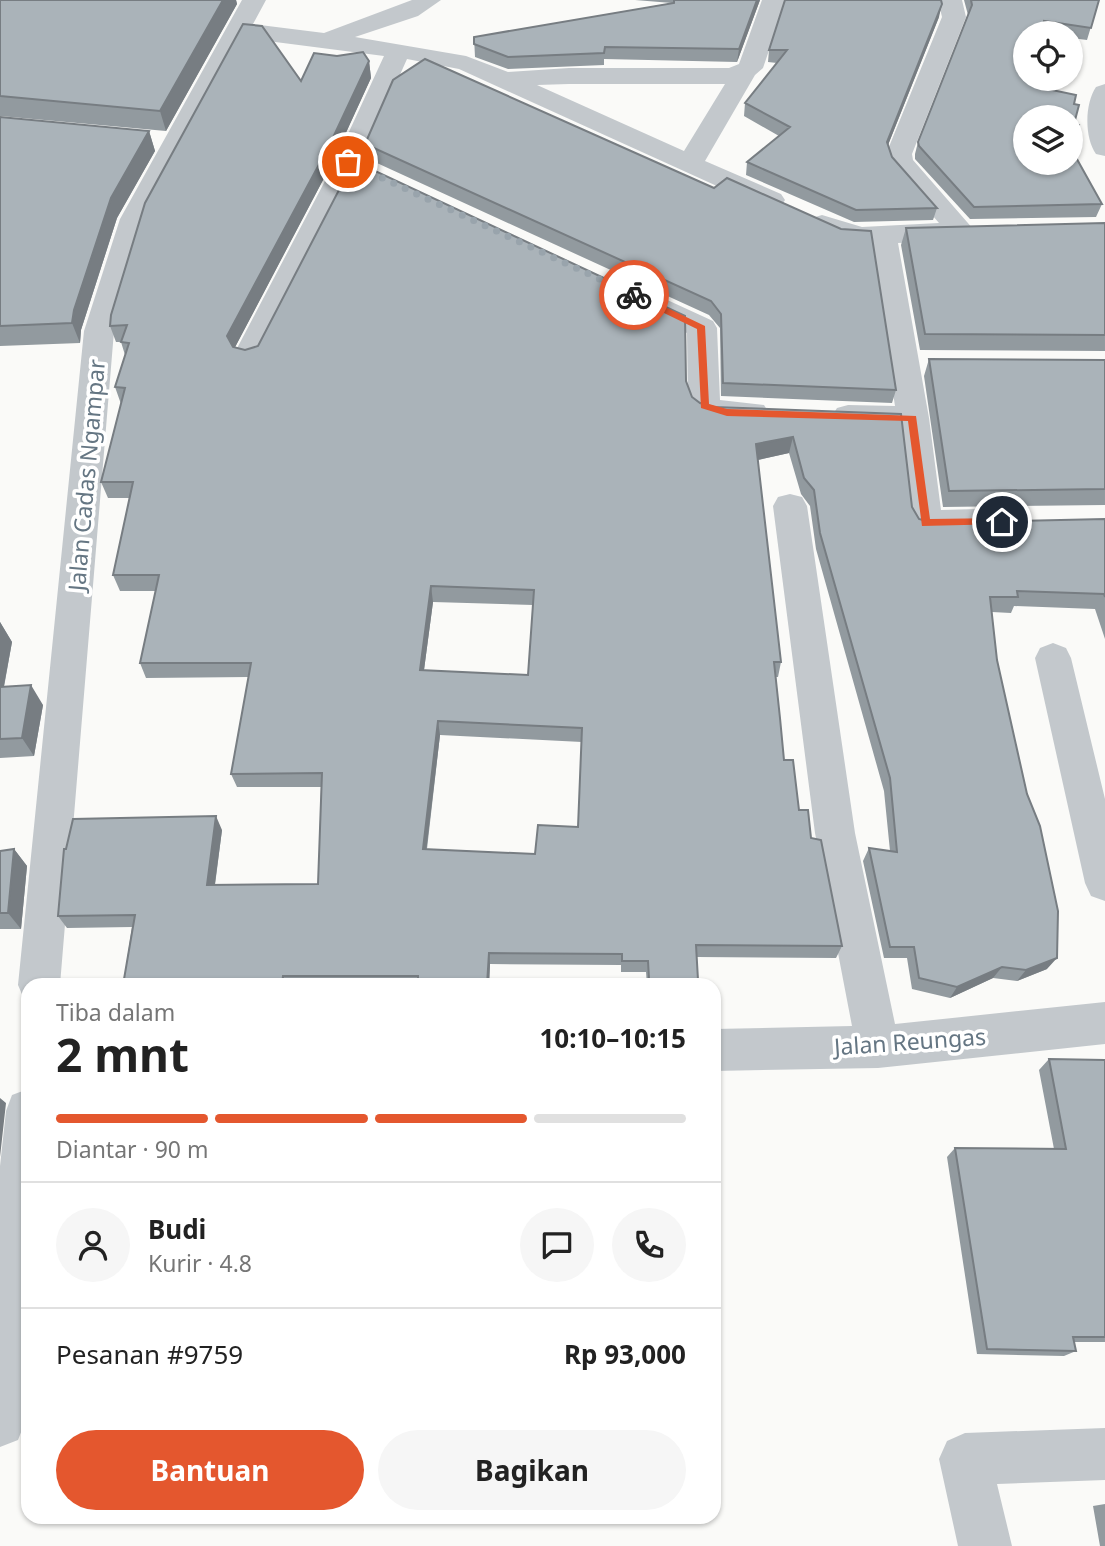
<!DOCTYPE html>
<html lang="id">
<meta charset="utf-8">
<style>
body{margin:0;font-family:"Noto Sans",sans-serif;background:#f6f6f6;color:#222;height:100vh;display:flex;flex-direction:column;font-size:26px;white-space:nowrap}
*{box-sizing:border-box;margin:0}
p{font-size:23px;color:#767676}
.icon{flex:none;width:38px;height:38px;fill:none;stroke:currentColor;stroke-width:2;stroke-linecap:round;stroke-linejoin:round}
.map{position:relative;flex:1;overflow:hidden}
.drawer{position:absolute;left:21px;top:978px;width:700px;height:546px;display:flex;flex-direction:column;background:#fff;border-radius:21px;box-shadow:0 2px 5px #0004}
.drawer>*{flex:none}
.tools{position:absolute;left:1013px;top:21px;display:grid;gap:14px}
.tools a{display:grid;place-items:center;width:70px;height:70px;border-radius:50%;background:#fff;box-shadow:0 2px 5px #0004;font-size:35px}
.pin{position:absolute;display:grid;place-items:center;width:60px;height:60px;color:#fff;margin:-30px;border:4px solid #fff;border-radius:50%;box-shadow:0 2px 7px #0007}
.courier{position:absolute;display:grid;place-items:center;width:70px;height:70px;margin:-35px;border:5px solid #e4572e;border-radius:50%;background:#fff;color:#222;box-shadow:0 2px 9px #0007}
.headline em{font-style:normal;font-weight:700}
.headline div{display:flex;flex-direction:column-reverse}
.headline{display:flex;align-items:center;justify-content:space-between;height:119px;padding:0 35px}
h1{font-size:46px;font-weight:700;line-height:52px}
.bar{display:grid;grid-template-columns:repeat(4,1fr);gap:10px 7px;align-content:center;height:84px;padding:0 35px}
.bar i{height:9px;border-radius:5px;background:#e0e0e0}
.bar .selected{background:#e4572e}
.bar p{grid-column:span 4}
.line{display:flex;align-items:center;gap:18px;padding:0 35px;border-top:2px solid #e0e0e0}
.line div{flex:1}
.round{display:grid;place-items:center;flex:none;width:74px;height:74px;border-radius:37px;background:#f6f6f6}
.action{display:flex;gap:14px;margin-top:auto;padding:14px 35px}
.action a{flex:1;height:80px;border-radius:42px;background:#e4572e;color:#fff;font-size:28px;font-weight:700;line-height:80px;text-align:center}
.action a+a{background:#f6f6f6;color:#222}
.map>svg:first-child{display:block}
</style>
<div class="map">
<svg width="1105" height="1546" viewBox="0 0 1105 1546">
<rect width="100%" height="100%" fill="#fafaf8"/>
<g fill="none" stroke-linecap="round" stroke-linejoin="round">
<!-- street -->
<path fill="#c3c8cc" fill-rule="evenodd" d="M242,0H266L253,24L324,33L412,0H441L418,16L355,37L466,56L508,72L569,68H729L739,64L762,0H786L763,68L755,75L705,161L781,194L785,200L781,206L771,208L761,206L459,69L407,59L361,162L264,354L260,361L249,364L238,361L234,354L335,162L384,56L245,38L148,219L114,331L60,985H28V1001L24,999L18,985L84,331L120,219ZM569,84H725L684,151L537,85Z
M938,0H962L966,17L912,154L913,160L974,230L970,236L956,240L898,243L929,418L941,510L977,509L989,513L994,522L989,531C967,538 936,539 914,532L909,523L898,429L848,427L837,424L832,416L837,408L848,405L895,406L870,244L860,245L812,230L808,224L812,218L822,215L862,227L939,223L891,168L886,154L942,17Z
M1105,84V156L1096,154C1084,137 1085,103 1096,87Z
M639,287L713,321L717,328L720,400L764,405L769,413L764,421C743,427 701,427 688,406L687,333L629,304L624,297L629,290Z
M790,494L802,497L807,506L855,833L895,1024L1105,1002V1044L878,1068L714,1071V1029L852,1026L815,833L773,506L778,497Z
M1053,643L1066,648L1071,658L1105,799V901L1091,896L1085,883L1035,658L1040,648Z
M28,1089V1390L25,1422L18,1440L0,1447V1166L6,1111L12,1095Z
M1105,1428V1480L997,1484L1012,1546H958L939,1459L947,1441L965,1433Z"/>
</g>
<!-- wall -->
<path fill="#929a9f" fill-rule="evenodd" d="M0,0H236L237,4L166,131L0,116Z
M635,0H760L737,62L604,59V65L508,69L475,57L474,37L672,3Z
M964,0H1099L1087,40L1071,38V33H1026L1033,86L1074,104L1073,152L1102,204L1096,217L970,219L915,159V154L918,142L968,15Z
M939,17L888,145L892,157L937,208L933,220L854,222L746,175L747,162L779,136L744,116L745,103L777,63L768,62L769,50Z
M369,61L371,78L333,161L235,347L245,350L686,381L692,397L700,403L714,407L901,414L912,507L919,519L932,523L1105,519V639L1095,609L1014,606L1011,613L992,612L997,660L1047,969L1017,981L993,978L950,998L912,989L907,958H884L863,861L869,848L890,851L884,791L816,549L810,506L801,494L789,453L758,460L781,662L778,677H776L784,760L799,810L811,838L842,946L836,958L697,957L698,980L697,985H647L646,972H621V965L490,964L489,985H123L132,927L67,928L58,916L222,830L215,885L318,884L321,787H237L231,774L249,677L146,678L140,663L156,591H120L113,575L130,498H108L101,482L121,404L115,387L125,355L121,342H116L110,326L301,81ZM433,602L533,605L528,675L424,670ZM440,735L582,742L578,827L535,854L427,849Z
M0,117L149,131L155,151L117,218L81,330L80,343L0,346Z
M365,144L714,188L896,390L892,403L721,396L720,328L709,315L366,158Z
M1105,223V351L920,350L901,245L906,228Z
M929,359L1105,360V505L943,507L924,376Z
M0,622L12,642L4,687L43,705L34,756L0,758Z
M14,849L27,866L21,929H0V851Z
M1049,1059L1105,1060V1342H1074L1076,1351L1064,1356L977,1354L947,1157L955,1148L1054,1149L1039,1070Z
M1105,1504V1546H1100L1093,1506Z"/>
<!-- shaded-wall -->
<path fill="#777d82" d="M223,0H236L237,4L166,131L160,111Z
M757,0H760L737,62L739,49Z
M942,4L939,17L884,155L887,142Z
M369,61L371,78L333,161L232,353L227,336Z
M149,131L155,151L117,218L81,330L80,343L72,323L74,310L111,198Z
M793,437L789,453L753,461L756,444Z
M431,586L433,602L422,685L420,670Z
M0,622L12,642L0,707Z
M31,685L43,705L34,756L22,738Z
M438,721L440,735L425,861L423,849Z
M216,816L222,830L213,898L207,885Z
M14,849L27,866L21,929L8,913Z
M489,953L490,964L489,985H487Z
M1057,958L1047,969L1017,981L1026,970Z
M1002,967L993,978L950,998L957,987Z
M283,976L287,985H283Z
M0,1098L6,1103L0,1157Z"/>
<!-- building -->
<path fill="#aab3b9" stroke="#777d82" stroke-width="2" fill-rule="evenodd" d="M0,0H223L160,111L0,96Z
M674,0H757L739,49L605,47L604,53L508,57L474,44V37L674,3Z
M785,0H941L942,4L887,142L892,157L937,208L856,210L747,162L790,127L745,103L787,50H769Z
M971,0H1099L1091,28L1044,21L1042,33H1026V79H1034L1033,86L1076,95L1074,104L1079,105L1074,124L1079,125L1073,152L1102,204L974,207L919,146L918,142L972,5ZM1026,117H1071V163H1026Z
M243,24L262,26L301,81L314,53L337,56L363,52L369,61L330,144L227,336L233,347L245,350L258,346L354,161L685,316L686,381L692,397L700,403L714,407L901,414L912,507L919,519L932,523L1105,519V597L1104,594L1017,591L1018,597H990L997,660L1027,794L1040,826L1058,911L1057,958L1026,970L1002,967L957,987L919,978L914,947H890L869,848L897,852L890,778L820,533L814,490L804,478L793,437L756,444L781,662H774L780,718L784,760H793L799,810H808L811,838L821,840L842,946L696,945L698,980L649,979L648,961H622V954L489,953L487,985H418V976H283L282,985H123L135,915L58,916L64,849H66L73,819L216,816L207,885L318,884L322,773L231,774L251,663H140L159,575H113L133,482H101L125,388L115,387L129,343L121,342L127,325L110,326L111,315L145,203ZM431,586L534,590L528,675L420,670ZM438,721L582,728L578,827L538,825L535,854L423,849Z
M425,59L714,188L727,178L841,229L871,231L896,390L723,383L721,314L711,301L365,144L393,80Z
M0,117L149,131L111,198L74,310L72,323L0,326Z
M1105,223V335L925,334L906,228Z
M929,359L1105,360V489L949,491Z
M31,685L22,738L0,739V687Z
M14,849L8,913H0V851Z
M1049,1059L1105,1060V1337H1073L1076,1351L987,1349L955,1148L1066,1149Z"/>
<!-- route -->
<path fill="#e4572e" d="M634,292L705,326L709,404L727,409L916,416L930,519L1002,518L1006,519V524L922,526L908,421L727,416L701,408L697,329L631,297V293Z"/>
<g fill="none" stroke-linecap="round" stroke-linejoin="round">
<!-- done -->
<path stroke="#99a4ac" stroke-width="7" stroke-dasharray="0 12.6" d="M348,162L634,295"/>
</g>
<g text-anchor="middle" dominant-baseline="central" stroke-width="7" stroke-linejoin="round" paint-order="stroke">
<!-- street labels -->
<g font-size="23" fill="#657683" stroke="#fff">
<text transform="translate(86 475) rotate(-85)">Jalan Cadas Ngampar</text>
<text transform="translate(910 1041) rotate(-4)">Jalan Reungas</text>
</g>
</g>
</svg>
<div class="tools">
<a><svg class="icon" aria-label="locate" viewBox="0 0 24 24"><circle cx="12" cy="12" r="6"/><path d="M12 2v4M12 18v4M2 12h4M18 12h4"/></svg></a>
<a><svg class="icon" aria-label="layers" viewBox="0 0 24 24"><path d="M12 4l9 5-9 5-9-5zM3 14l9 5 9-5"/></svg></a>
</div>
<div class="pin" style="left:348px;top:162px;background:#ea580c"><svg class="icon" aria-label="bag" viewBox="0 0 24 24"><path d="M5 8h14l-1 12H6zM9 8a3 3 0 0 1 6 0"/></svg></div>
<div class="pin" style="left:1002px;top:522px;background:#1f2937"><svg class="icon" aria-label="home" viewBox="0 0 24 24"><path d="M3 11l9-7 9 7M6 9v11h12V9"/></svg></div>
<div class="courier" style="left:634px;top:295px"><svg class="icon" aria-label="bike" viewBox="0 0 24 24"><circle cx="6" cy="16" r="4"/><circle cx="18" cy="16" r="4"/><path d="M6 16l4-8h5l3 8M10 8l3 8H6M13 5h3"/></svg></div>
<section class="drawer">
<div class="headline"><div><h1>2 mnt</h1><p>Tiba dalam</p></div><em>10:10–10:15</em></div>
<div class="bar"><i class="selected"></i><i class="selected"></i><i class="selected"></i><i></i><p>Diantar · 90 m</p></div>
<div class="line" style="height:126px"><a class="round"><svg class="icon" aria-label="person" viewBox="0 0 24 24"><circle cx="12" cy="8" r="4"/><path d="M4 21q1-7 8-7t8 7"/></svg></a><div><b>Budi</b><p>Kurir · 4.8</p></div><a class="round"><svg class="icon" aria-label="chat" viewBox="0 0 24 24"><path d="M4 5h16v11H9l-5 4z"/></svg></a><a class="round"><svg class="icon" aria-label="phone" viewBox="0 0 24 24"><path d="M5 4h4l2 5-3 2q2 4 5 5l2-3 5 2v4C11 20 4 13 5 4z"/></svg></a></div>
<div class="line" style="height:91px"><div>Pesanan #9759</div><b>Rp 93,000</b></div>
<div class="action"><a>Bantuan</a><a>Bagikan</a></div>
</section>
</div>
